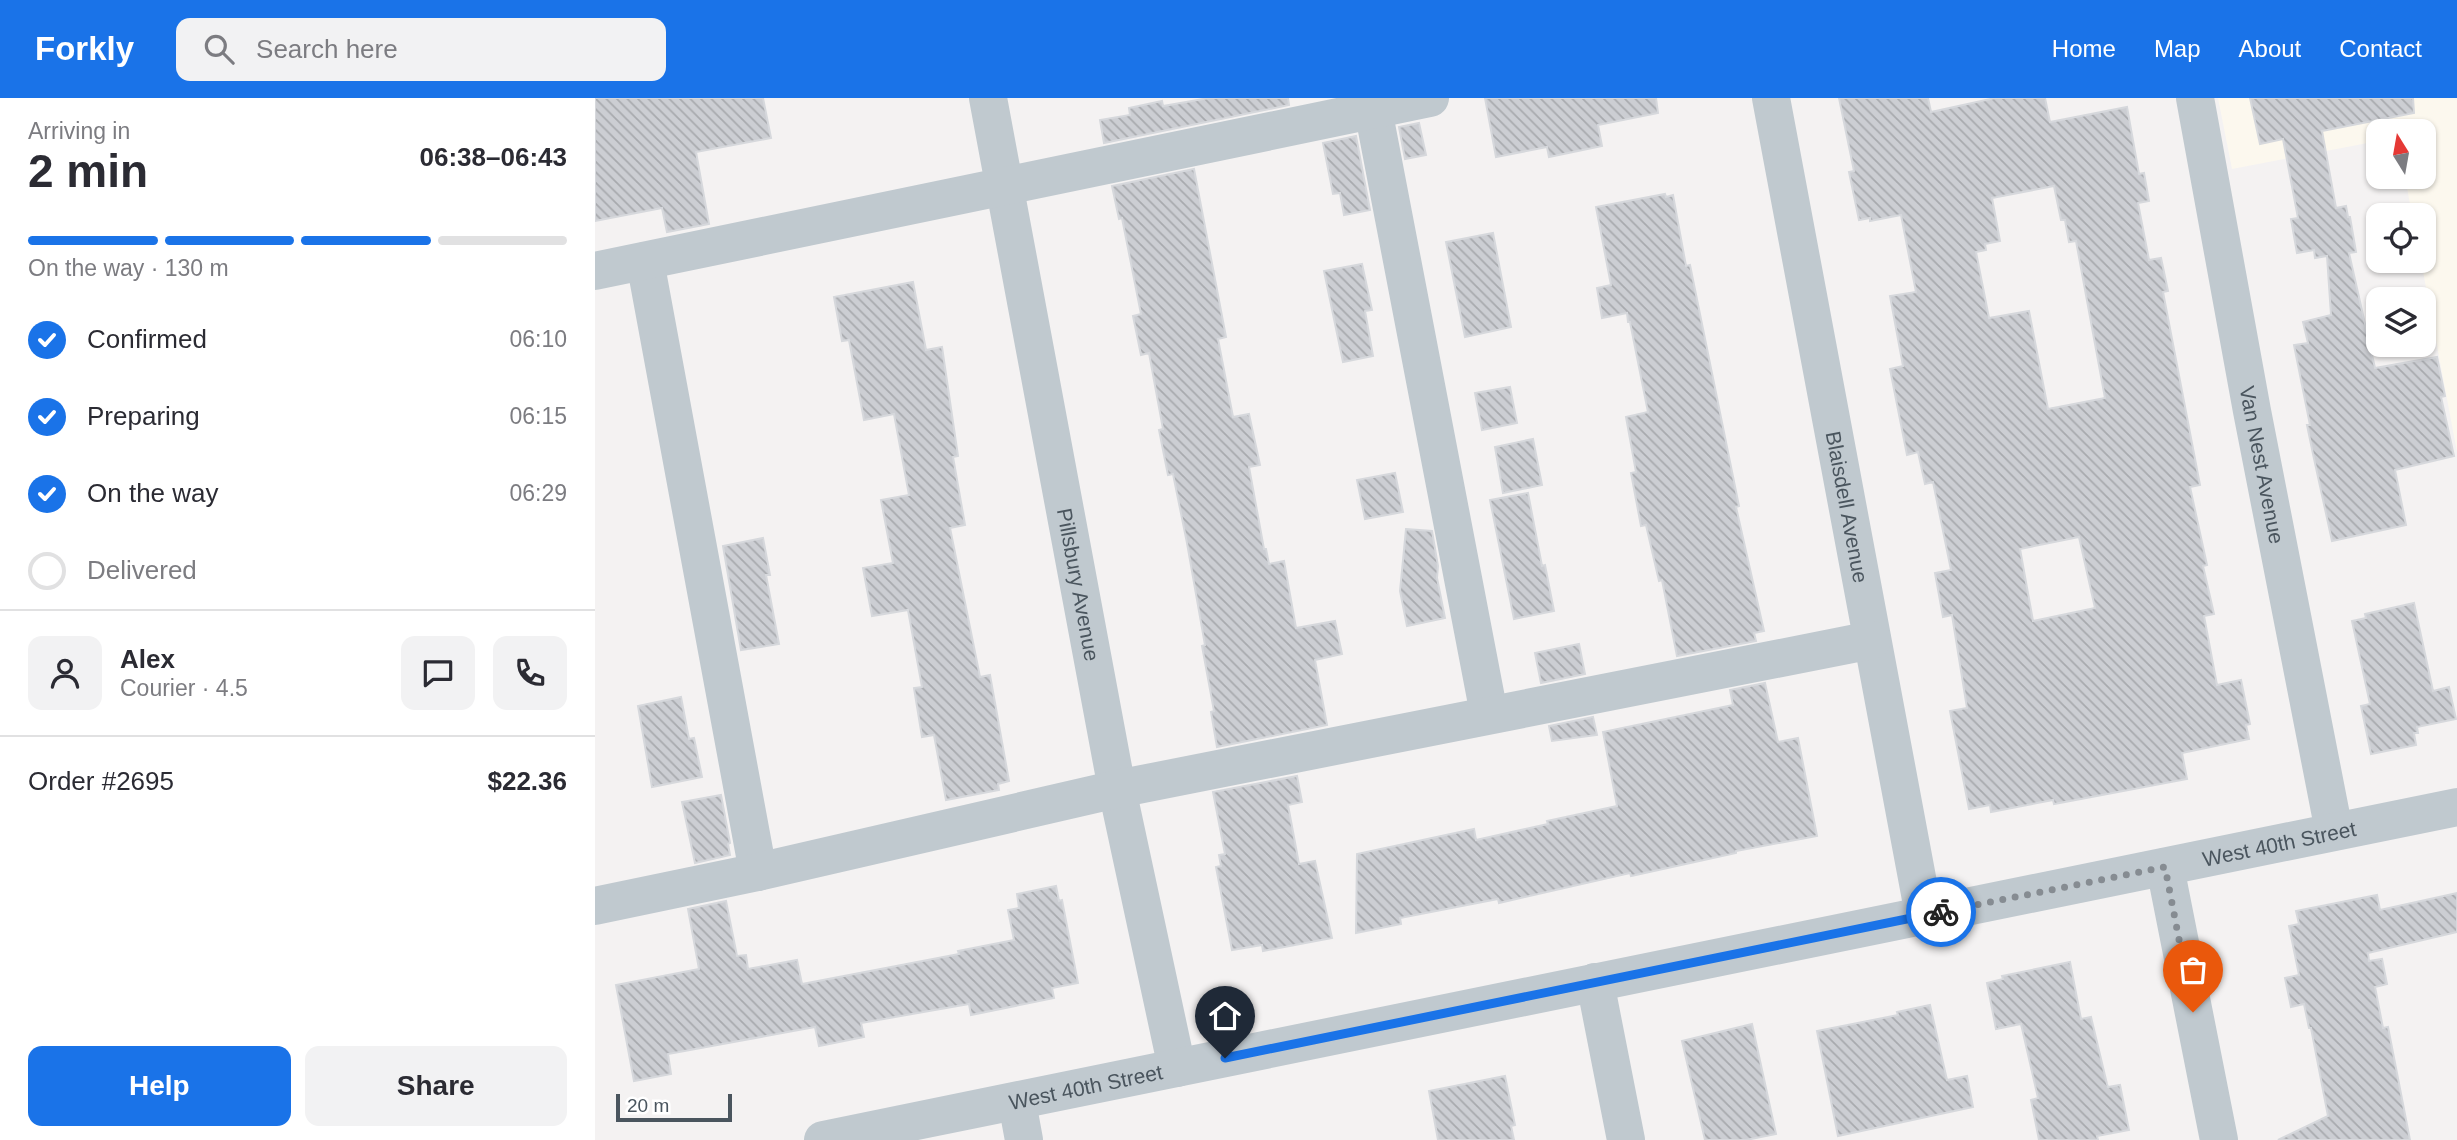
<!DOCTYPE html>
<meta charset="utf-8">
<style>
body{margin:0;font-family:Helvetica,sans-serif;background:#f2f2f3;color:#2b2b33;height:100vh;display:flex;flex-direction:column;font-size:26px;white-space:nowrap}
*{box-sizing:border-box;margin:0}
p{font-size:23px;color:#7c7c81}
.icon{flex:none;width:38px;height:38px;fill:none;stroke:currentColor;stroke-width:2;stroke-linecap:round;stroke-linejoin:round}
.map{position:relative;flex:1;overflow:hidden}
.sheet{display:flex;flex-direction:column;background:#fff;width:595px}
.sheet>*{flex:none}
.needle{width:46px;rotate:349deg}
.tools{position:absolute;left:1771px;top:21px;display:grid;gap:14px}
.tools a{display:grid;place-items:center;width:70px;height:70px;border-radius:14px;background:#fff;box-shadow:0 2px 5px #0004;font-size:35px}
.scale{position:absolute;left:21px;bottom:18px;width:116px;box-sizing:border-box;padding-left:7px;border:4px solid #4a555e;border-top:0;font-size:19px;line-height:24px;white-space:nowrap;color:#4a555e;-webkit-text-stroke:5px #fff;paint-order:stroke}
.pin{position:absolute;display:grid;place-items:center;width:60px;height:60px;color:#fff;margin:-72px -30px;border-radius:50% 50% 50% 0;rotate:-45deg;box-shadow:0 0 7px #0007}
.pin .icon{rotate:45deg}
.courier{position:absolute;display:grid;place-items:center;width:70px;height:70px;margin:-35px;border:5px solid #1a73e8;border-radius:50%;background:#fff;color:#222;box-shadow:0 2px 9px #0007}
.head em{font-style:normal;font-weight:800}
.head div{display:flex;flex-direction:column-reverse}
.head{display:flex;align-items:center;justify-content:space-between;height:119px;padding:0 28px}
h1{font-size:46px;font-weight:800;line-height:52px}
.bar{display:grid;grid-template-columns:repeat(4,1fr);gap:10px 7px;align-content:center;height:84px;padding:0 28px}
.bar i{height:9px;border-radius:5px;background:#e1e1e2}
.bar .selected{background:#1a73e8}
.bar p{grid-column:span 4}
.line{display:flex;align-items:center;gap:18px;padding:0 28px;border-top:2px solid #e1e1e2}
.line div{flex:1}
.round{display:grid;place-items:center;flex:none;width:74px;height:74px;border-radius:14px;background:#f2f2f3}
ol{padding:0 28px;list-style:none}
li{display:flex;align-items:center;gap:21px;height:77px}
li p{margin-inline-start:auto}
li .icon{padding:7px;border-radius:50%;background:#1a73e8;color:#fff;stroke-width:4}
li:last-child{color:#7c7c81}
li i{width:38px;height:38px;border:4px solid #e1e1e2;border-radius:50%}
.action{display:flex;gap:14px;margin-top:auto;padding:14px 28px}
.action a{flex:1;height:80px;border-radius:14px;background:#1a73e8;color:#fff;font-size:28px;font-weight:800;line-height:80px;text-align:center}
.action a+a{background:#f2f2f3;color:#2b2b33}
header{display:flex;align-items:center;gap:42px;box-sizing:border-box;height:98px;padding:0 35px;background:#1a73e8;color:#fff}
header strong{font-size:33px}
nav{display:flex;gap:38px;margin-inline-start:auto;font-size:24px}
.search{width:490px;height:63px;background:#f2f2f3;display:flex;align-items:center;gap:18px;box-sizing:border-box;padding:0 24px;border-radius:14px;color:#7c7c81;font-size:26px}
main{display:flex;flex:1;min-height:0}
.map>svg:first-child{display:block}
</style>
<header>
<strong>Forkly</strong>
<div class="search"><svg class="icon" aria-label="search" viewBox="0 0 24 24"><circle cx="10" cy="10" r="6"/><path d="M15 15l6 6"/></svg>Search here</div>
<nav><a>Home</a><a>Map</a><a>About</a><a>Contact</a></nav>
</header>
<main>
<section class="sheet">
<div class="head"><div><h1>2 min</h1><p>Arriving in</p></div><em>06:38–06:43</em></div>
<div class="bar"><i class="selected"></i><i class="selected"></i><i class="selected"></i><i></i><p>On the way · 130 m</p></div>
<ol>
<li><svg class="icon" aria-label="check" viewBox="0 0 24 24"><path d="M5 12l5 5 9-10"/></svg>Confirmed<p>06:10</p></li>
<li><svg class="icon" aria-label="check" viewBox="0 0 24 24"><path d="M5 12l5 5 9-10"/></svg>Preparing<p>06:15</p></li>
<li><svg class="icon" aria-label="check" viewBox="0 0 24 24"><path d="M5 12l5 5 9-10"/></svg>On the way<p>06:29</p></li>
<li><i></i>Delivered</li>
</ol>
<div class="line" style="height:126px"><a class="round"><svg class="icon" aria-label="person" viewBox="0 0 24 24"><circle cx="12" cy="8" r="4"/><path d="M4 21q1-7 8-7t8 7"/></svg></a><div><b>Alex</b><p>Courier · 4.5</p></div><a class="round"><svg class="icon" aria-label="chat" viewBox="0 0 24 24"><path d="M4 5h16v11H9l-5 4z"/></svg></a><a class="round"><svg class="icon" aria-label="phone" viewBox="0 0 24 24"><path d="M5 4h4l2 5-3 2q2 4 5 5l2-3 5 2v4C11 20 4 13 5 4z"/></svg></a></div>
<div class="line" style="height:91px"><div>Order #2695</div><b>$22.36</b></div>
<div class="action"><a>Help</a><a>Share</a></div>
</section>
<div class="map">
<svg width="1862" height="1042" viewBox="0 0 1862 1042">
<defs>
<pattern id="building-back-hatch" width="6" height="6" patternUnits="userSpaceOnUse" patternTransform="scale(1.75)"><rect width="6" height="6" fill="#ccced3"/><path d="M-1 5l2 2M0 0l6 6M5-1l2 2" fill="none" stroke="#a8aaae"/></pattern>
</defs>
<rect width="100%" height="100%" fill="#f4f2f2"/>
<!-- commercial -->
<path fill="#fcf8ee" d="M1623,0H1862V354L1826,163H1829V117H1817L1810,79H1829V33H1783V43L1637,71Z"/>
<!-- building -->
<path fill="url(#building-back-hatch)" stroke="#d6d8dc" stroke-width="2" fill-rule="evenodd" d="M0,0H168L176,40L101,54L114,126L72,134L67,110L0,123Z
M614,0H693L694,7L509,45L505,22L535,17L534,10L567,3L568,8Z
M890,0H1061L1063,15L1003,27L1007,48L954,59L952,49L901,59Z
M1244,0H1333L1336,14L1400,0H1450L1455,24L1532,9L1544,76L1549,75L1554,103L1543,105L1554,162L1566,160L1573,193L1568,194L1605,387L1595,389L1612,467L1608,468L1619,516L1609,518L1622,587L1646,582L1655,626L1651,627L1654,641L1587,655L1592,681L1459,706L1458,702L1396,714L1395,707L1374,711L1355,613L1372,610L1357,517L1348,519L1340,475L1356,472L1338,384L1330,386L1323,354L1312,357L1295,271L1308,268L1295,198L1321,194L1306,117L1275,123V120L1264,122L1254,74L1259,73ZM1459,88L1466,122H1470L1474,144L1481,143L1510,300L1453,311L1434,213L1394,220L1381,154L1391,152L1390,146L1405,143L1397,100ZM1484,439L1500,510L1438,523L1425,451Z
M1655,0H1818L1819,15L1727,33L1741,110L1751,108L1753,119H1755L1761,154L1754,155L1780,270L1842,259L1850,298L1846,299L1859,358L1800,372L1811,427L1737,443L1718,356L1712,327H1715L1699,247L1713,245L1708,224L1736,217L1732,158L1720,160L1719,152L1702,155L1696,121L1703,120L1688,41L1665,46Z
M824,25L831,57L810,61L804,29Z
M761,38L775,112L749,117L745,95L738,96L728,45Z
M599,71L631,239L623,241L638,319L654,316L665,367L654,369L669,451H671L674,466L689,463L701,530L740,523L747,556L720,562L732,627L622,649L616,614L619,613L607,548L610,547L592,445L578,376L573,377L564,332L568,331L554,255L546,257L538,218L546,216L527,120L524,121L517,88Z
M1070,96L1071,99L1078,97L1091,168L1095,167L1144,408L1141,409L1169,533L1159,535L1161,543L1082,558L1067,482L1064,483L1051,427L1046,428L1036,375L1041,374L1031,319L1053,314L1035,224H1033L1032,215L1007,220L1002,190L1016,187L1001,109Z
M898,135L916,229L870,239L851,144Z
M767,166L777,212L770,213L778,258L748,264L729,173Z
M318,184L331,252L347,249L363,358L358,359L370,427L355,430L385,579L395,577L414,683L403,686L404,692L351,702L339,637L327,639L319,590L327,589L313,512L277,518L268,470L298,465L286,402L314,397L299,316L269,322L254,242L247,243L239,199Z
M915,289L922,325L887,332L880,295Z
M938,341L947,387L908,395L900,349Z
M800,375L808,414L770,421L762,382Z
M933,395L947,468L950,467L959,513L919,521L895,402Z
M811,431L837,433L843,468L842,480L850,520L812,528L805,493Z
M168,440L175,477H171L184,546L146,552L128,448Z
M1819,505L1838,593L1854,589L1861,621L1822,629L1823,635H1819L1821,647L1776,656L1766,608L1775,606L1757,523L1771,520L1770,516Z
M984,546L990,576L946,585L940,555Z
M1170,585L1183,644L1203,640L1222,738L1141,753V755L1036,778L1035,775L904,805L903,801L805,820L806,826L761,835L762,756L879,731L881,742L953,726L952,723L1022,708L1008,634L1138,607L1135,592Z
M86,599L94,641L99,640L107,679L57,689L43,608Z
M998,619L1002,637L957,643L954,628Z
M702,678L707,704L693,707L704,766L720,763L737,840L668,853L667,847L637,852L621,769L626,768L624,757L630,756L618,694Z
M126,697L135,745L133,746L135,757L100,765L87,704Z
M461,788L464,803L467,802L483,885L457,890L459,900L376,917L374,906L266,925L269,939L224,948L220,929L73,956L76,976L39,983L21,887L104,871L93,811L131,803L142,858L151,857L153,871L202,862L207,886L364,856L363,853L419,842L413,812L424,810L422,796Z
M1862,795V834L1773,855L1774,863L1787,861L1792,886L1780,889L1788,930L1793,929L1815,1042H1683L1733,1018L1716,930H1714L1709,906L1696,909L1690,880L1704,877L1694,828L1704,826L1701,813L1782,797L1785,812Z
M1475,864L1486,921L1496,919L1512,986L1513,989L1525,987L1534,1032L1502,1038L1503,1042H1444L1436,1002L1443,1000L1426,926L1401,931L1392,885L1408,881L1407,878Z
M1335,907L1352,982L1372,978L1378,1009L1243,1038L1222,933L1303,917L1302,914Z
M1157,926L1181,1036L1151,1042H1110L1087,943Z
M910,978L920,1027L916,1028L919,1042H843L834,993Z"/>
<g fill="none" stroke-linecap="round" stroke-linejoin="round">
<!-- minor -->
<g stroke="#c0c9cf" stroke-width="38">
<path id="s1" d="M393,0L522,691L582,970"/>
<path id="s2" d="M1176,0L1329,817"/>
<path id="s3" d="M1600,0L1657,313L1739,733"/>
<path d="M778,11L894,616"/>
<path d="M50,163L163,774"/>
<path d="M0,173L835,0"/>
<path d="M1570,769L1624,1042"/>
<path d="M0,808L163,774L522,691L1277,542"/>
<path d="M1000,884L1031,1042"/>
<path d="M422,1004L429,1042"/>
<path id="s4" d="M228,1042L1862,709"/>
</g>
</g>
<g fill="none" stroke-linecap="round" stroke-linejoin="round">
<!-- done -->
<path stroke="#868c92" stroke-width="7" stroke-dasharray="0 12.6" d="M1346,814L1570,769L1598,914"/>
<!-- route -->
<path stroke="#1a73e8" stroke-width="9" d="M630,960L1346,814"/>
</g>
<g text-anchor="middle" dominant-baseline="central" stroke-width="6" stroke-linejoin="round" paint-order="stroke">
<!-- street labels -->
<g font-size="21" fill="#4a555e" stroke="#fff">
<text stroke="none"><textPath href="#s3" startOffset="373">Van Nest Avenue</textPath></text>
<text stroke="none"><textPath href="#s2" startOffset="416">Blaisdell Avenue</textPath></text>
<text stroke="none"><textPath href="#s1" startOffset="495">Pillsbury Avenue</textPath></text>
<text stroke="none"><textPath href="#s4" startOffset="1486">West 40th Street</textPath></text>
<text stroke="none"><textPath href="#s4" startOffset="268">West 40th Street</textPath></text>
</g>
</g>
</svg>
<div class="tools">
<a><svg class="needle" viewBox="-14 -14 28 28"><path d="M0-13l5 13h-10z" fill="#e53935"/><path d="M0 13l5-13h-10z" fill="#7c7c81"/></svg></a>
<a><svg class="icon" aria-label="locate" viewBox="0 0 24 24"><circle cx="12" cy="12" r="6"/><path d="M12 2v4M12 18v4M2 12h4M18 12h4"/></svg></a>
<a><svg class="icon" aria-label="layers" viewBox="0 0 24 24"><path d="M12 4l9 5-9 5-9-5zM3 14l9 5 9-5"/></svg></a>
</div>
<div class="scale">20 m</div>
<div class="pin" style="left:1598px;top:914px;background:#ea580c"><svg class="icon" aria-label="bag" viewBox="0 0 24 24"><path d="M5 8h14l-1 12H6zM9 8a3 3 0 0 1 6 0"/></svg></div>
<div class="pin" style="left:630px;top:960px;background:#1f2937"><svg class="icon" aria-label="home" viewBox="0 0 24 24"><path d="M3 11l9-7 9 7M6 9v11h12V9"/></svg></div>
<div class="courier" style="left:1346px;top:814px"><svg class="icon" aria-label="bike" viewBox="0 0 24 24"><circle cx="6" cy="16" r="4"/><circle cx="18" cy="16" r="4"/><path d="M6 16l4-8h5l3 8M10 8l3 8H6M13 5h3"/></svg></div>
</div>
</main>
